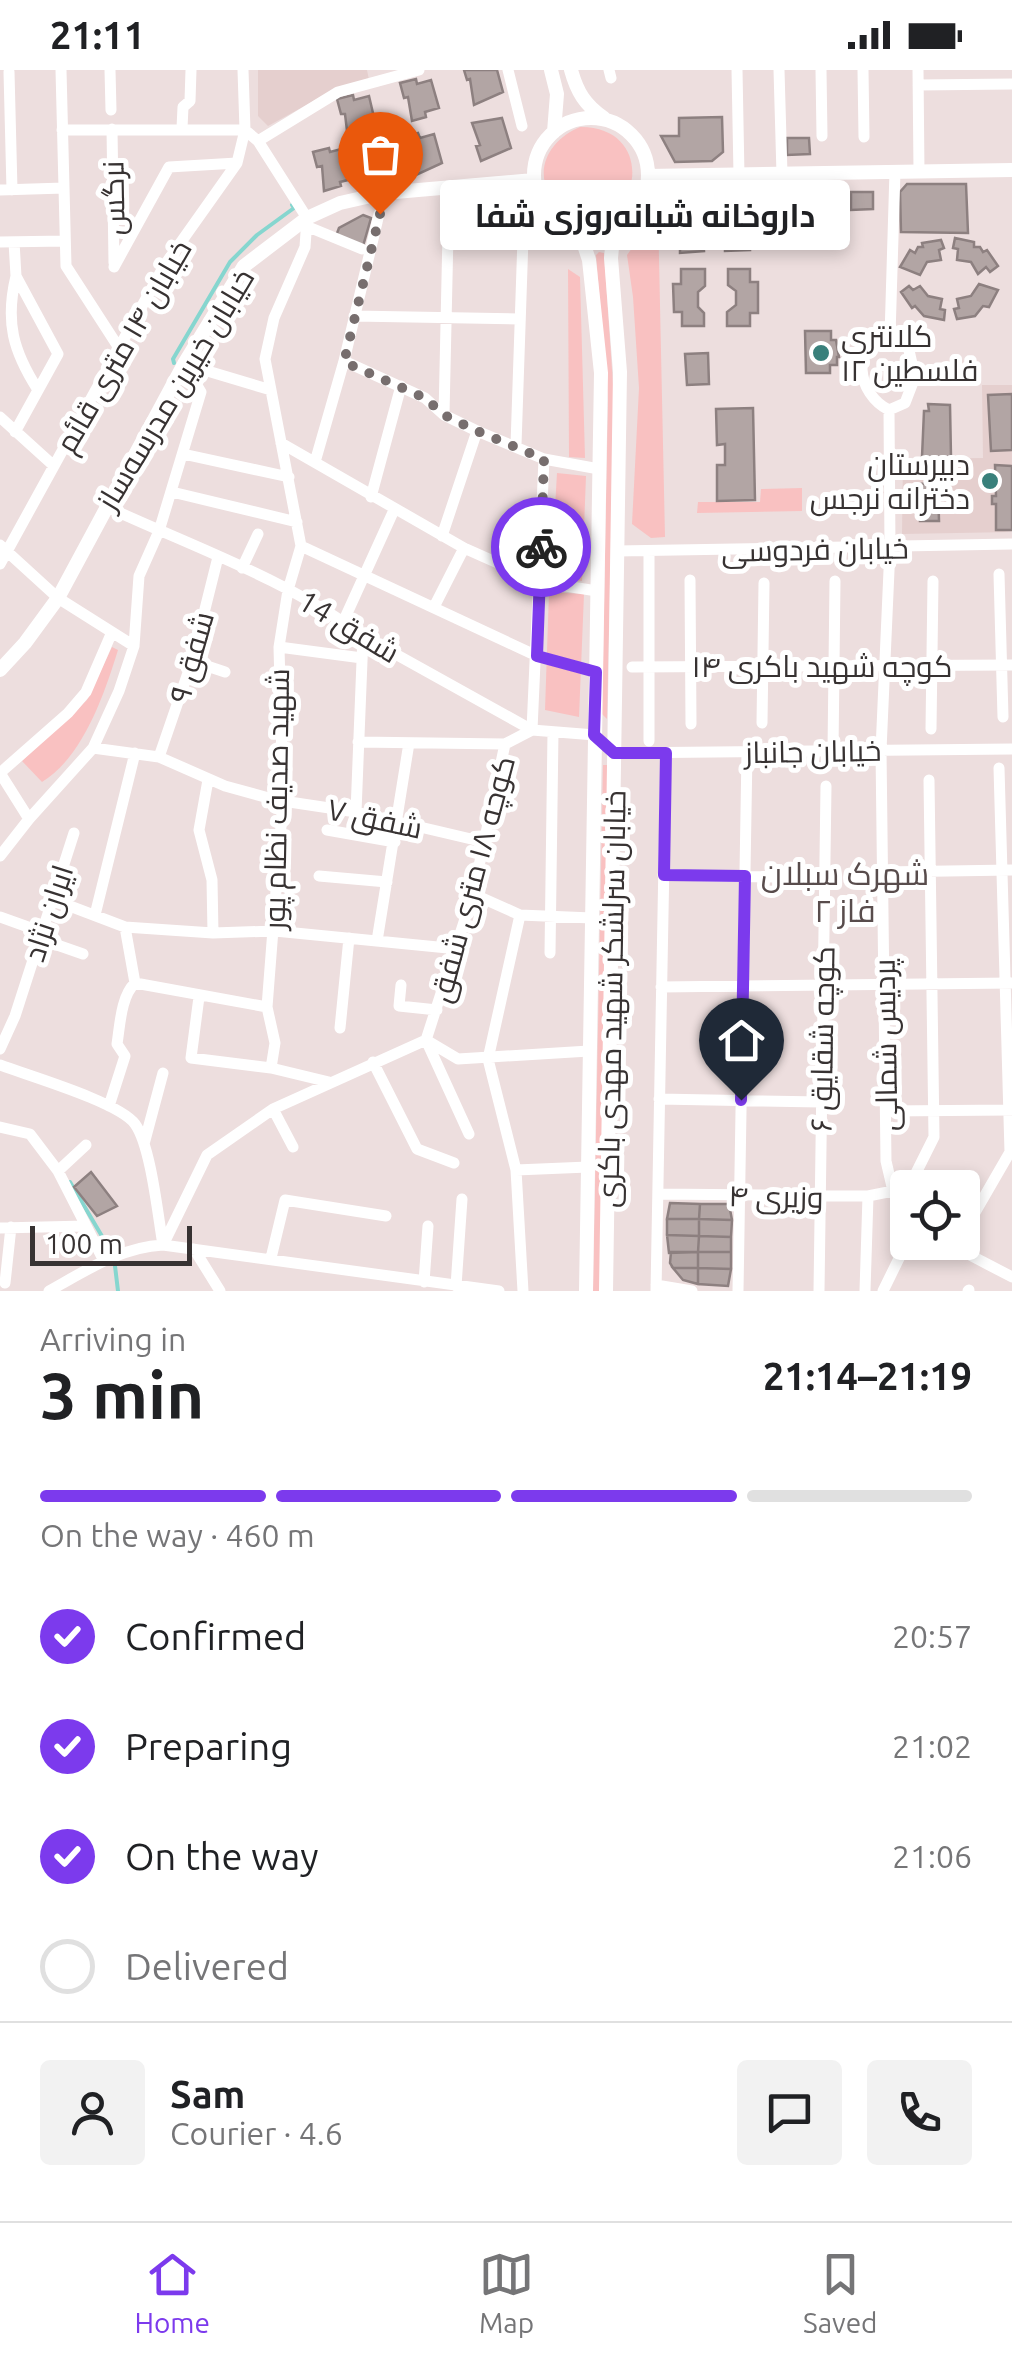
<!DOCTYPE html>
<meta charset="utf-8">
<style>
body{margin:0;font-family:Ubuntu,Cairo,sans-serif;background:#f2f2f2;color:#202124;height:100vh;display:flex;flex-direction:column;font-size:38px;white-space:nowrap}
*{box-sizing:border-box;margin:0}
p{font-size:32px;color:#757577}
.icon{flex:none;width:55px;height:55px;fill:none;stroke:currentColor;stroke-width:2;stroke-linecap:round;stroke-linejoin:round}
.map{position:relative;height:1221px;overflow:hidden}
.side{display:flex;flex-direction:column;background:#fff;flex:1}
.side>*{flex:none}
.controls{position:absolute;left:890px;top:1100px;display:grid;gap:20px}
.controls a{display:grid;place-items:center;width:90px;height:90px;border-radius:10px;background:#fff;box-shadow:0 5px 15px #0003;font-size:50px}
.scale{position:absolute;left:30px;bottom:25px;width:162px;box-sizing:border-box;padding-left:10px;border:5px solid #373232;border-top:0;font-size:28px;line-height:35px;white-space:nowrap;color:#373232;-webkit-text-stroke:8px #fff;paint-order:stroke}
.pin{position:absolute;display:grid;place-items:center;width:85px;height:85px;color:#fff;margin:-102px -42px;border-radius:50% 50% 50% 0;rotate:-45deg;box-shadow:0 0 10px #0007}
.pin .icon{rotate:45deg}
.courier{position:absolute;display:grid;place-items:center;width:100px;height:100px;margin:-50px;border:8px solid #7c3aed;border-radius:50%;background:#fff;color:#222;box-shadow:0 2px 12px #0007}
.bubble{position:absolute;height:70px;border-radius:10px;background:#fff;box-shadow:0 5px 15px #0003;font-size:32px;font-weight:700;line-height:70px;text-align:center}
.summary em{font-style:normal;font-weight:700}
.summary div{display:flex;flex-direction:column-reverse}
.summary{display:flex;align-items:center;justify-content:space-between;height:170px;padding:0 40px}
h1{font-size:65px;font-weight:700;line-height:75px}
.bar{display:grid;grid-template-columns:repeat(4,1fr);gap:15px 10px;align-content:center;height:120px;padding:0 40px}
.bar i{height:12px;border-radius:8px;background:#e0e0e0}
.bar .active{background:#7c3aed}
.bar p{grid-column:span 4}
.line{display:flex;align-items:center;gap:25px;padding:0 40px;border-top:2px solid #e0e0e0}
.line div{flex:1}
.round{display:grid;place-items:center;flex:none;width:105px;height:105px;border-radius:10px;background:#f2f2f2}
ol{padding:0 40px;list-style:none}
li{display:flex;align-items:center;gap:30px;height:110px}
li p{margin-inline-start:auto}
li .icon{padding:10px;border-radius:50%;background:#7c3aed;color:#fff;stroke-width:4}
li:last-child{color:#757577}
li i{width:55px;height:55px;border:5px solid #e0e0e0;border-radius:50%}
.status{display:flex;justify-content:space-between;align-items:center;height:70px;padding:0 50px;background:#fff;direction:ltr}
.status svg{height:28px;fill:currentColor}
.tab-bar{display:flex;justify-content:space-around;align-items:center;height:140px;border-top:2px solid #e0e0e0;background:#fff;font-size:28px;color:#757577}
.tab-bar a{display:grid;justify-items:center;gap:5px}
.tab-bar .active{color:#7c3aed}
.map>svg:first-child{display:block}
</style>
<div class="status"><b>21:11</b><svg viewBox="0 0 49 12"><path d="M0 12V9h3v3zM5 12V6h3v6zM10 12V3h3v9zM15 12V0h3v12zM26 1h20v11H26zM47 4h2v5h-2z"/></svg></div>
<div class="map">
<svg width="1012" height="1221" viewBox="0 0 1012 1221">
<rect width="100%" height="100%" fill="#eddede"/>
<!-- built -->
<path fill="#e5cfce" d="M258,0H367L369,10L330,22L268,56L258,46Z
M982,315H1012V324L989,325L1012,380V396H995L996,426L992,434H996V460L1012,462L902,464L903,389L983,388Z"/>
<!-- green -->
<path fill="#f9c1c1" d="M580,57C656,56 643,157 581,146C568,144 557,136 550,125C533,96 553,68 580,57Z
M658,142L665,467L651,468L632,454L639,318L633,227L627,185Z
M599,182L604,183L614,329L607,649L602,644L608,330L596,185Z
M568,199L580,207L585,388L569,387Z
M557,403L586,406L582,511L551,507Z
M802,418V441L697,443L698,432H760L761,419Z
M549,522L584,524L579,647L545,640Z
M112,577L118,580C104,625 83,687 42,712L22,691L87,630Z
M603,695H608L600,1221H593Z"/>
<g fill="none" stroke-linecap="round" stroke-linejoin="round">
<!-- stream -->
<path stroke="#86d6cf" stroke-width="4" d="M174,293L173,289L230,192L257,165L294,138L292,135
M70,1112L106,1173
M115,1196L118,1221"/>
</g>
<!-- building -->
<path fill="#b2a5a4" stroke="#8d8080" stroke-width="2.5" d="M464,0H497L503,22L474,35L470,9L467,10Z
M416,9L417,14L431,10L439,38L425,42L426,47L412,51L408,27L404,28L400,13Z
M353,25L354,30L369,26L376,56L363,59L364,65L348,69L345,44H341L337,29Z
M722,47L723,82L712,91L675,92L661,66H679V48Z
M502,48L511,78L481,91L476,76L480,75L472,53Z
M418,63L420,68L434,64L442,93L414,106L411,81L407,82L403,67Z
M787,68H809L810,84L787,85Z
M329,78L330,82L345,78L352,109L340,112L341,116L324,121L322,96L317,97L313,82Z
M907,114H966L968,163L901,162L900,122Z
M749,122L750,137H757L758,168H749L750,180L725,181V167L733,160L732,144L724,139V123Z
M851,122H873V139L851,140Z
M678,123H704L702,139L695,145L697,160L703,164L704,181L680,183V166L673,167L672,138H679Z
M363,145L371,148L363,176L336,166L339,158Z
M955,168L974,172V177H980L983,182L987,180L998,196L990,202L986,197L978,204L971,192L957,190L958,179L953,178Z
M941,170L944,178L939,180L941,190L927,192L920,205L900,197L910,180L915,183L918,177H923L922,173Z
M681,199H705V216L698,222V237L704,243V256H682V242H674L673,214H681Z
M728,199H750V212H758V243H750V256H727V242L736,235V221L728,215Z
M979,214L998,220L989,237L983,236L975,246L957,249L954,239L959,238L957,229L971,226Z
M909,216L913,220L920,216L928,226L942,229L940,239L945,240L944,250L924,246L915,236L912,238L901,222Z
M805,261H831V270H836L839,287H837V295H830V303H806Z
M708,283L709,314L687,315L685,284Z
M1012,324V380L991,381L988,325Z
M928,334L950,335L951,387H922L924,341H929Z
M753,338L755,430L717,431V395H725V374L717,375L716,339Z
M995,395L1012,396V460H996V434H992V426H996Z
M938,413L939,451H920L919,414Z
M91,1102L117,1136L97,1146L74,1117Z
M670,1133L700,1134L699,1149H667Z
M700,1134H729L732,1150L699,1149Z
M667,1149H699V1166L667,1165Z
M699,1149L732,1150L731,1167L699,1166Z
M667,1165L699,1166L698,1182L669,1183Z
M699,1166L731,1167V1182H698Z
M671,1182H698V1198H673L670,1193Z
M698,1182H731V1199L698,1198Z
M673,1198H698V1214L683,1210Z
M698,1198L731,1199L728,1216L698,1214Z"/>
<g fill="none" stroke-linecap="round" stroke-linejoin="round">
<!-- minor -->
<path stroke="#fff" stroke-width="11" d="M61,0L66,196L119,278
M110,0L111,40
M508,0L522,56
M609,0L611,8
M737,0L739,105
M779,0L782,104
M821,0L822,66
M863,0L864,67
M918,0L919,101
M9,2L12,120
M918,15L1012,14
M182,58L183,37L190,31L191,0
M112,59L114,193
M62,60H245L258,71L307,148L305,177L274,248L265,289L301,476L288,520L279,577L283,730L267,937L275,973L271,998
M258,71L338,22L419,0
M0,120L64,118
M306,156L362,179
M0,172L65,171
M14,172L16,206L58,284L15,362
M114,197L169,97L237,93
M16,206C5,252 13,281 38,320
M354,246L519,249
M890,266L908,276L915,307L905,333L889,340C857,324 849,275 890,266Z
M890,266L895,101
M344,291L425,328L444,345L477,361L544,389L599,399
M184,294L271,320
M889,340L890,478L881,680L886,1091L893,1121L908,1146
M444,345L449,118
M0,347L54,396
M281,373L464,478L540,512L597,521
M516,375L523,168
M183,384L289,407
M315,392L344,291L379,144
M172,422L297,452
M371,427L401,316
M105,436C191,476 287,509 363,566L532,660L595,665
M442,466L477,361
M0,475L58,528L134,576
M301,476L537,586L596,602
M617,481L1012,474
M0,494L164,196L237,93L245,60L243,0
M242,498L258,464
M999,504L1003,647
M690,510L691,654
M434,537L464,478
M344,550L394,440
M279,577L362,588
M192,591L225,602
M632,597L1012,595
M762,653L764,513
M931,659L933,511
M649,671V481
M358,672L505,674
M93,678L159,687L225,716L276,730L356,742L484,772
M833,681L835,511
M615,683L1012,679
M159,687L192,591L218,487
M208,710L199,760L212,810L213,863
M356,742L363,566
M29,749L0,703L68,643L86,622L112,562
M327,760L395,772
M0,786L29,749L93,678L119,621L134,576L139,506L159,461L201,322L184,294
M883,802L1012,800
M663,805L825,808
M319,806L387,812
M473,824L520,845L592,848
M54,830L125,857L213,863L275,861L458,879
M95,845L135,683
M520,845L488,989L516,1100L523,1221
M0,847L42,862
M40,869L83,884
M377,871L409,673
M550,883L553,662
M135,913L267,937
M401,915L399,936L437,940
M661,917L1012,913
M199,927L191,988L271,998L329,1012
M340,958L349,868
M426,970L473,824L505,674L532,660L544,389
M426,970L458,989L589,981
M426,970L469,1064
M0,979L15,946L74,763
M373,992L417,1079L454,1093
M0,995C29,1006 119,1032 135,1054C151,1076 158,1147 163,1175
M659,1029L821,1032
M109,1036L125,986L117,974C120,955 121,926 135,913L125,857
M273,1039L293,1077
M886,1041L1012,1040
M0,1057L30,1064L58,1101L104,1191
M144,1074L163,1003
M516,1100L588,1097
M58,1101L86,1075
M914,1107L934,1067L929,710
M658,1124L868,1126L893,1121
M0,1158L86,1156
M962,1165L1010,1082L999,698
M945,1172L1012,1207
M163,1175L207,1085L273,1039L426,970
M194,1179L220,1221
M271,1188L285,1130L386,1146
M424,1212L428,1156
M5,1213L11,1157
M656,1215L692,1221
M456,1216L462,1129
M49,1221C85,1201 121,1177 163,1175L499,1221
M656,1221L666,683
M738,1221L747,682
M819,1221L826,716
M865,1221L868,1126
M883,1221L908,1170
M968,1221L969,1220"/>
<!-- major -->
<path stroke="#fff" stroke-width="14" d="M551,0L557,24L554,62
M571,0C577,22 585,35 604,48
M534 105a57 57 0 1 1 114 0a57 57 0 1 1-114 0Z
M648,106L1012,100
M579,160L589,190L601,303L586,1221
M0,600L25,573L58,528L184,294L244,196L307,148L340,133L384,123L534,110
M606,1221L620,302L611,188L614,157"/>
</g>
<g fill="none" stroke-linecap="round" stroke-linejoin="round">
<!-- done -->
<path stroke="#776e6e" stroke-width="10" stroke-dasharray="0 18" d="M380,144L344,292L425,328L444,345L477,361L544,389L541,477"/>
<!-- route -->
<path stroke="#7c3aed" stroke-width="12" d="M541,477L537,586L596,602L594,665L614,683H666L664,805L745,806L741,1030"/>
</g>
<!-- markers -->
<g fill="#39807b" stroke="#fff" stroke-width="4">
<circle cx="821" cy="283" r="10"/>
<circle cx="990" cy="411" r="10"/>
</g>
<g text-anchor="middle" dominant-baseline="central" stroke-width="10" stroke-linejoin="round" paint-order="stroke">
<!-- street labels -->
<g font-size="30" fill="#373232" stroke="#fff">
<text transform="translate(113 128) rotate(-91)">نرگس</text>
<text transform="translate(123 276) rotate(-60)">خیابان ۱۴ متری قائم</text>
<text transform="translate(175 319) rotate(-59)">خیابان خیرین مدرسه‌ساز</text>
<text transform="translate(815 479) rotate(-1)">خیابان فردوسی</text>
<text transform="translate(349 556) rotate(31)">شفق 14</text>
<text transform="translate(191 587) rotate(-74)">شفق ۹</text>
<text x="822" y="596">کوچه شهید باکری ۱۴</text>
<text transform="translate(813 681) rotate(-1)">خیابان جانباز</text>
<text transform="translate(276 729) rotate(-89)">شهید صدیف نظام پور</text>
<text transform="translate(375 748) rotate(12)">شفق ۷</text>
<text transform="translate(472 809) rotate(-75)">کوچه ۱۸ متری شفق</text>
<text transform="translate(48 843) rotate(-72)">ایران نژاد</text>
<text transform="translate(611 929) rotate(-89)">خیابان سرلشکر شهید مهدی باکری</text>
<text transform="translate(822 969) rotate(-89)">کوچه شقایق ۶</text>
<text transform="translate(885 975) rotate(-91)">پردیس شمالی</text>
<text transform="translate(776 1126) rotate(1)">وزیری ۴</text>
</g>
<!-- poi labels -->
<g font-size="30" fill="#373232" stroke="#fff" text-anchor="start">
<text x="841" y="266">کلانتری<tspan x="841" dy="34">۱۲ فلسطین</tspan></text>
<text x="970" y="394" text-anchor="end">دبیرستان<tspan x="970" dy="34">دخترانه نرجس</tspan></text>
</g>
<!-- neighbourhood labels -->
<g font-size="32" fill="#584c4c" stroke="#fff">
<text x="845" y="803">شهرک سبلان<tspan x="845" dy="37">فاز ۲</tspan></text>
</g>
</g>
</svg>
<div class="controls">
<a><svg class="icon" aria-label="locate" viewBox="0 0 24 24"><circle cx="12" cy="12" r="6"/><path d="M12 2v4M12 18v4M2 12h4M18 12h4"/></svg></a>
</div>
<div class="scale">100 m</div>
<div class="pin" style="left:380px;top:144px;background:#ea580c"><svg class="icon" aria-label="bag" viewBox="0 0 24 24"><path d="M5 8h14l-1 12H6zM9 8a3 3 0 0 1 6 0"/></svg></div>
<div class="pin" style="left:741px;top:1030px;background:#1f2937"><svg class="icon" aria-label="home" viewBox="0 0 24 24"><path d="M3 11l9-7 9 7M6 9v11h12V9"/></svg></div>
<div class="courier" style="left:541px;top:477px"><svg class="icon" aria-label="bike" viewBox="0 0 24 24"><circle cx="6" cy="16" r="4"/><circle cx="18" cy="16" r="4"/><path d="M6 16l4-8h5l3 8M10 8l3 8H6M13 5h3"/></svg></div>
<div class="bubble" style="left:440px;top:110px;width:410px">داروخانه شبانه‌روزی شفا</div>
</div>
<section class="side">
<div class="summary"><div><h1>3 min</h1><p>Arriving in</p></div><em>21:14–21:19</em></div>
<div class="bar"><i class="active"></i><i class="active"></i><i class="active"></i><i></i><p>On the way · 460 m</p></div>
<ol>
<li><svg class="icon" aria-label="check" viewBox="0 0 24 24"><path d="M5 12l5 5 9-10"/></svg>Confirmed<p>20:57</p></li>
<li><svg class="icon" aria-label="check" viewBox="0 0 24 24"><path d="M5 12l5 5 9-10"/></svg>Preparing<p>21:02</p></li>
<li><svg class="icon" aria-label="check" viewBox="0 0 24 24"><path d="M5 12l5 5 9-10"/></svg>On the way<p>21:06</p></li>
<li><i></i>Delivered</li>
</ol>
<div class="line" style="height:180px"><a class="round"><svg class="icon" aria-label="person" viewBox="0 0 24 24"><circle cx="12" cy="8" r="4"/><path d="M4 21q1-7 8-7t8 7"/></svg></a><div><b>Sam</b><p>Courier · 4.6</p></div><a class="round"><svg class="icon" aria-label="chat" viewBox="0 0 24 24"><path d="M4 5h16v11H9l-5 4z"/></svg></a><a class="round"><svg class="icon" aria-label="phone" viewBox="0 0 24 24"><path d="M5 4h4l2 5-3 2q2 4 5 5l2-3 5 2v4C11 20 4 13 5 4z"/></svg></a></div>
</section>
<nav class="tab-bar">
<a class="active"><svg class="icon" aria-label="home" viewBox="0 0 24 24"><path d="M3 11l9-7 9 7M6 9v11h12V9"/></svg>Home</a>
<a><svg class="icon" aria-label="map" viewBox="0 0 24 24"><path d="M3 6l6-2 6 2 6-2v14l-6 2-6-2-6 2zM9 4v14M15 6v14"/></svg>Map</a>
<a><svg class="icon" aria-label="saved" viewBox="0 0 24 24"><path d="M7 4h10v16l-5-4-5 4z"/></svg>Saved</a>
</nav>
